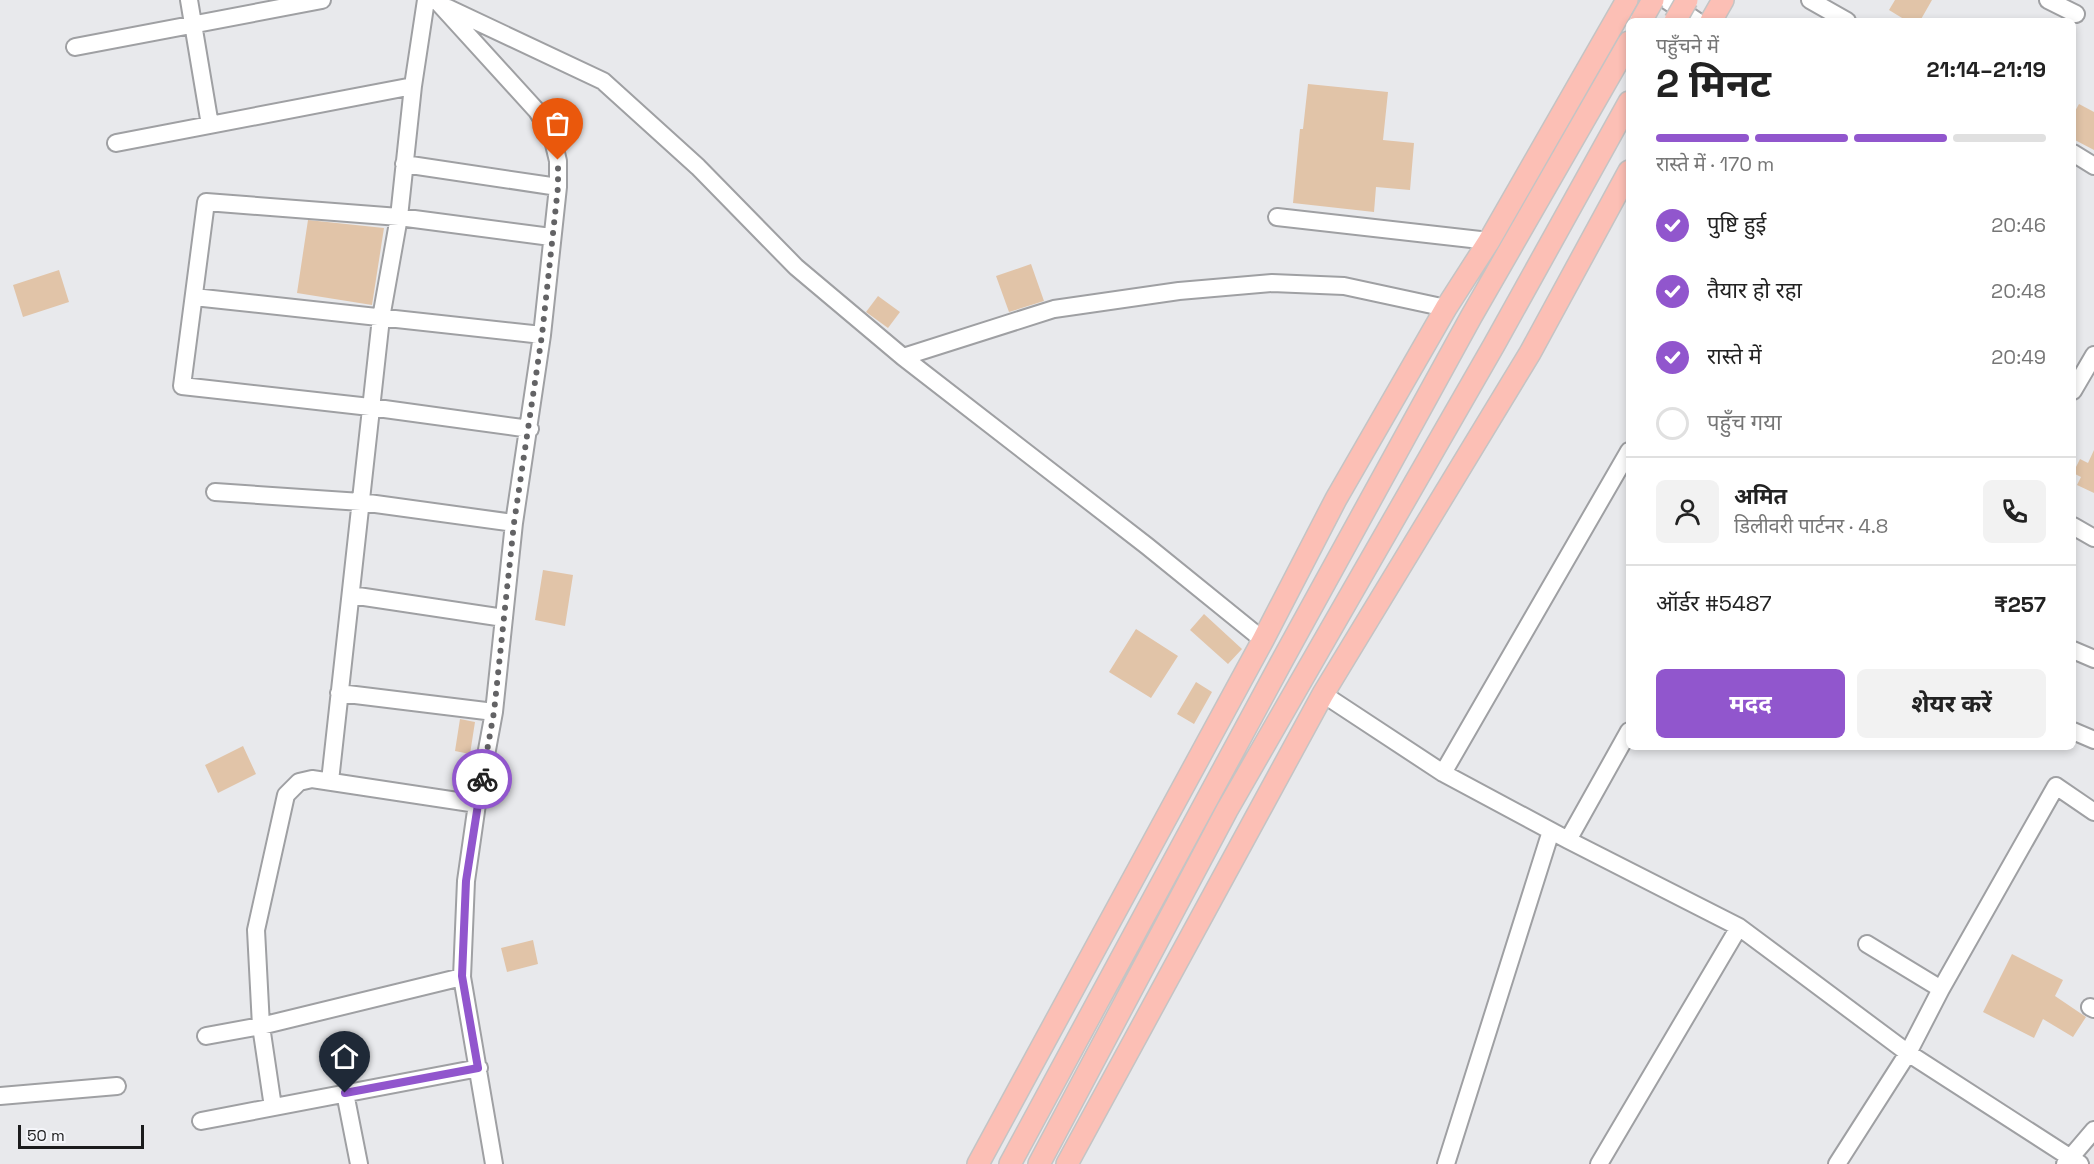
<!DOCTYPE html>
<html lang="hi">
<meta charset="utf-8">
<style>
body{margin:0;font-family:"Space Grotesk","Noto Sans Devanagari",sans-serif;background:#f2f2f2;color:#222;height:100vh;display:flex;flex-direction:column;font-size:22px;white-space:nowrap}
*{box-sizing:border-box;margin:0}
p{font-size:20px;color:#767676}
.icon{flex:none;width:33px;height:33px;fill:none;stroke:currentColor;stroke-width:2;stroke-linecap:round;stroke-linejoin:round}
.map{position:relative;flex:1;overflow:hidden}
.sheet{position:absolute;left:1626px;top:18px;width:450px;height:732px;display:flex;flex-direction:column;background:#fff;border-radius:9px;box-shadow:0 3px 9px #0003}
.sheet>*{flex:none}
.scale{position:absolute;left:18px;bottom:15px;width:126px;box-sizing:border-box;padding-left:6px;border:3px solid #1b1b1c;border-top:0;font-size:16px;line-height:21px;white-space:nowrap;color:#1b1b1c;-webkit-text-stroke:4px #f5f6fa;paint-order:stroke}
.pin{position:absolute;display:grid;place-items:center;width:51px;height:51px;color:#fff;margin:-62px -26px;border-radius:50% 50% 50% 0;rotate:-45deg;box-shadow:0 0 6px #0007}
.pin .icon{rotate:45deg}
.courier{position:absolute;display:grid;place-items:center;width:60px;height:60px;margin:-30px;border:4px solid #9156cd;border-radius:50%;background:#fff;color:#222;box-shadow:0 2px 8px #0007}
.overview em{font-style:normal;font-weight:700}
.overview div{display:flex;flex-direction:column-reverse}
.overview{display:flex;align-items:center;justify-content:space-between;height:102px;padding:0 30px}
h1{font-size:39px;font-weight:700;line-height:45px}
.bar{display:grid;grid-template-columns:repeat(4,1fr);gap:9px 6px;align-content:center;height:72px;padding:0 30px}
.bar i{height:8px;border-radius:4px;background:#e0e0e0}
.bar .current{background:#9156cd}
.bar p{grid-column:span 4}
.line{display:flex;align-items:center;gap:15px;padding:0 30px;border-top:2px solid #e0e0e0}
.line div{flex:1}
.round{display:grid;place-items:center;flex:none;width:63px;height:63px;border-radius:9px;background:#f2f2f2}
ol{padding:0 30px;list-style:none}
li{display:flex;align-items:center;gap:18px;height:66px}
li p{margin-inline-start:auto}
li .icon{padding:6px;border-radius:50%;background:#9156cd;color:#fff;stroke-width:4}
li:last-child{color:#767676}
li i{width:33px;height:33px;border:3px solid #e0e0e0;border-radius:50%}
.primary-button{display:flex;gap:12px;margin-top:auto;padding:12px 30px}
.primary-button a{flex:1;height:69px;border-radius:9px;background:#9156cd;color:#fff;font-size:24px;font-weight:700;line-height:69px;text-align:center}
.primary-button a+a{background:#f2f2f2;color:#222}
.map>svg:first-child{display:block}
</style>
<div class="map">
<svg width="2094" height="1164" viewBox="0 0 2094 1164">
<rect width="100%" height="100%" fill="#e8e9ec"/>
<!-- building -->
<path fill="#e1c4a8" d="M1895,0H1932L1920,21H1907L1889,10Z
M1308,84L1388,92L1383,140L1414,143L1410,190L1376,187L1374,212L1293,203L1300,129H1303Z
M2079,104L2094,112V150L2073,139V115Z
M308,220L384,228L372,305L297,293Z
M1031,264L1044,301L1009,312L996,276Z
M59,270L69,302L23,317L13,285Z
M878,296L900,312L888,328L866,312Z
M2094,450V493L2077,485L2081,477L2073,473L2080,459L2088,463Z
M543,570L573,575L565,626L535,620Z
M1204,614L1242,649L1228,664L1190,630Z
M1136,629L1178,656L1151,698L1109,672Z
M1196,682L1212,692L1194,724L1177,714Z
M460,719L475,722L470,754L455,751Z
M243,746L256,774L218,793L205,765Z
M533,940L538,964L507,972L501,948Z
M2012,954L2063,980L2055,996L2086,1017L2073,1037L2043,1019L2034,1038L1983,1012Z"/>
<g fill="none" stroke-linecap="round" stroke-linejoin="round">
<!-- minor casing -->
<g stroke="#9fa0a3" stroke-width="20">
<path id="minor" d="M189,0L210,125
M436,0L537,111L552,136L558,161V187L542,335L514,523L494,712L477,804L466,881L462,977L494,1164
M1666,0L1697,21
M1810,0L1847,21
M2048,0L2076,14
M448,8L603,81L698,167L796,267L903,357L1147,546L1263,640
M75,47L322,0
M116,143L413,86
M2073,153L2094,166
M404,164L558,187
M1277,217L1489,241
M194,297L542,335
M903,357L1054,309L1179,291L1272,283L1344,286L1446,308
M2073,391L2094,355
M530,429L370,407L182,386L206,202L399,217L551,237
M215,492L361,502L514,523
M2073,526L2094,538
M351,595L504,618
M2073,650L2094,659
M339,693L494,712
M1323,694L1443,773L1568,840L1739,927L1908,1053L2080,1164
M2073,731L2094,740
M1443,773L1629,451
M330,781L381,318L399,217L413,86L426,0
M1568,840L1629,731
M1867,944L1941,989
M2090,1007L2094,1009
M206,1036L261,1026L462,977
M345,1093L359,1164
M0,1096L117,1086
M273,1107L261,1026L256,930L286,795L299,782L312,779L477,804
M201,1121L479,1068
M1446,1164L1551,831
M1599,1164L1739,927
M1837,1164L1908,1053L1941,989L2056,786L2094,812
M2065,1164L2094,1130"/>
</g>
<!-- major casing -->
<g stroke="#c4c4c4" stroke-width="24">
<path id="major" d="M1711,21L1723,0
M978,1164L1263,640L1336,499L1446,308L1489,241L1627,0
M1010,1164L1283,659L1471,317L1629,42
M1039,1164L1227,810L1494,345L1629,102
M1067,1164L1323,694L1530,353L1629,171"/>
</g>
<!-- minor -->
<use href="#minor" stroke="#fff" stroke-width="16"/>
<!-- major -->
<use href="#major" stroke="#fcbfb5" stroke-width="21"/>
<!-- major-bridge casing -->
<g stroke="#c4c4c4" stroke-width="24" stroke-linecap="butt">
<path id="major-bridge" d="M1641,21L1653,0
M1675,21L1687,0"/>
</g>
<!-- major-bridge -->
<use href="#major-bridge" stroke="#fcbfb5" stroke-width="21"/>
</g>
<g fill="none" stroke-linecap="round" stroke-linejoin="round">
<!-- done -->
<path stroke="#636365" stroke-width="6" stroke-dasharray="0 10.8" d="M482,779L494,712L514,523L542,335L558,187V160"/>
<!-- route -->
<path stroke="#9156cd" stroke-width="8" d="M345,1093L478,1068L462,976L466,881L482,779"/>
</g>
</svg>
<div class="scale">50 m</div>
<div class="pin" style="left:558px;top:160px;background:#ea580c"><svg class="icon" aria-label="bag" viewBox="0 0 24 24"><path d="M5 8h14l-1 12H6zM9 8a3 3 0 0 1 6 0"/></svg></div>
<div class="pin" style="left:345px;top:1093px;background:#1f2937"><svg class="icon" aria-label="home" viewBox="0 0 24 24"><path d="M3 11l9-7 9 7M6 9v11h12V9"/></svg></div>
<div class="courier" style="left:482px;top:779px"><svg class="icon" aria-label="bike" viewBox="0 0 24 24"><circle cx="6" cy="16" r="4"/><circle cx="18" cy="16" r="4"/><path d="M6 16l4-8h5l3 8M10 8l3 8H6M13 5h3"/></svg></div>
<section class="sheet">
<div class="overview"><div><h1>2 मिनट</h1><p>पहुँचने में</p></div><em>21:14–21:19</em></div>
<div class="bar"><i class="current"></i><i class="current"></i><i class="current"></i><i></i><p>रास्ते में · 170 m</p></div>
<ol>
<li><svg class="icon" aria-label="check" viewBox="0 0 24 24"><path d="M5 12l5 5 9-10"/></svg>पुष्टि हुई<p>20:46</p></li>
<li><svg class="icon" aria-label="check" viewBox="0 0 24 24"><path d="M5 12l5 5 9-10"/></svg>तैयार हो रहा<p>20:48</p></li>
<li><svg class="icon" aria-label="check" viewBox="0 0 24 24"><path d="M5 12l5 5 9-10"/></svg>रास्ते में<p>20:49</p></li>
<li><i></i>पहुँच गया</li>
</ol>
<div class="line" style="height:108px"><a class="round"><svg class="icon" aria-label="person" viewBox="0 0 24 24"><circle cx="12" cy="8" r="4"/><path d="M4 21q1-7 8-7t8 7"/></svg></a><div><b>अमित</b><p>डिलीवरी पार्टनर · 4.8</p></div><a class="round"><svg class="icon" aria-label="phone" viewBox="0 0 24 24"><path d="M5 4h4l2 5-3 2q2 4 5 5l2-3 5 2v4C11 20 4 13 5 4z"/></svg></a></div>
<div class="line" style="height:78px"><div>ऑर्डर #5487</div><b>₹257</b></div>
<div class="primary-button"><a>मदद</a><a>शेयर करें</a></div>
</section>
</div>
